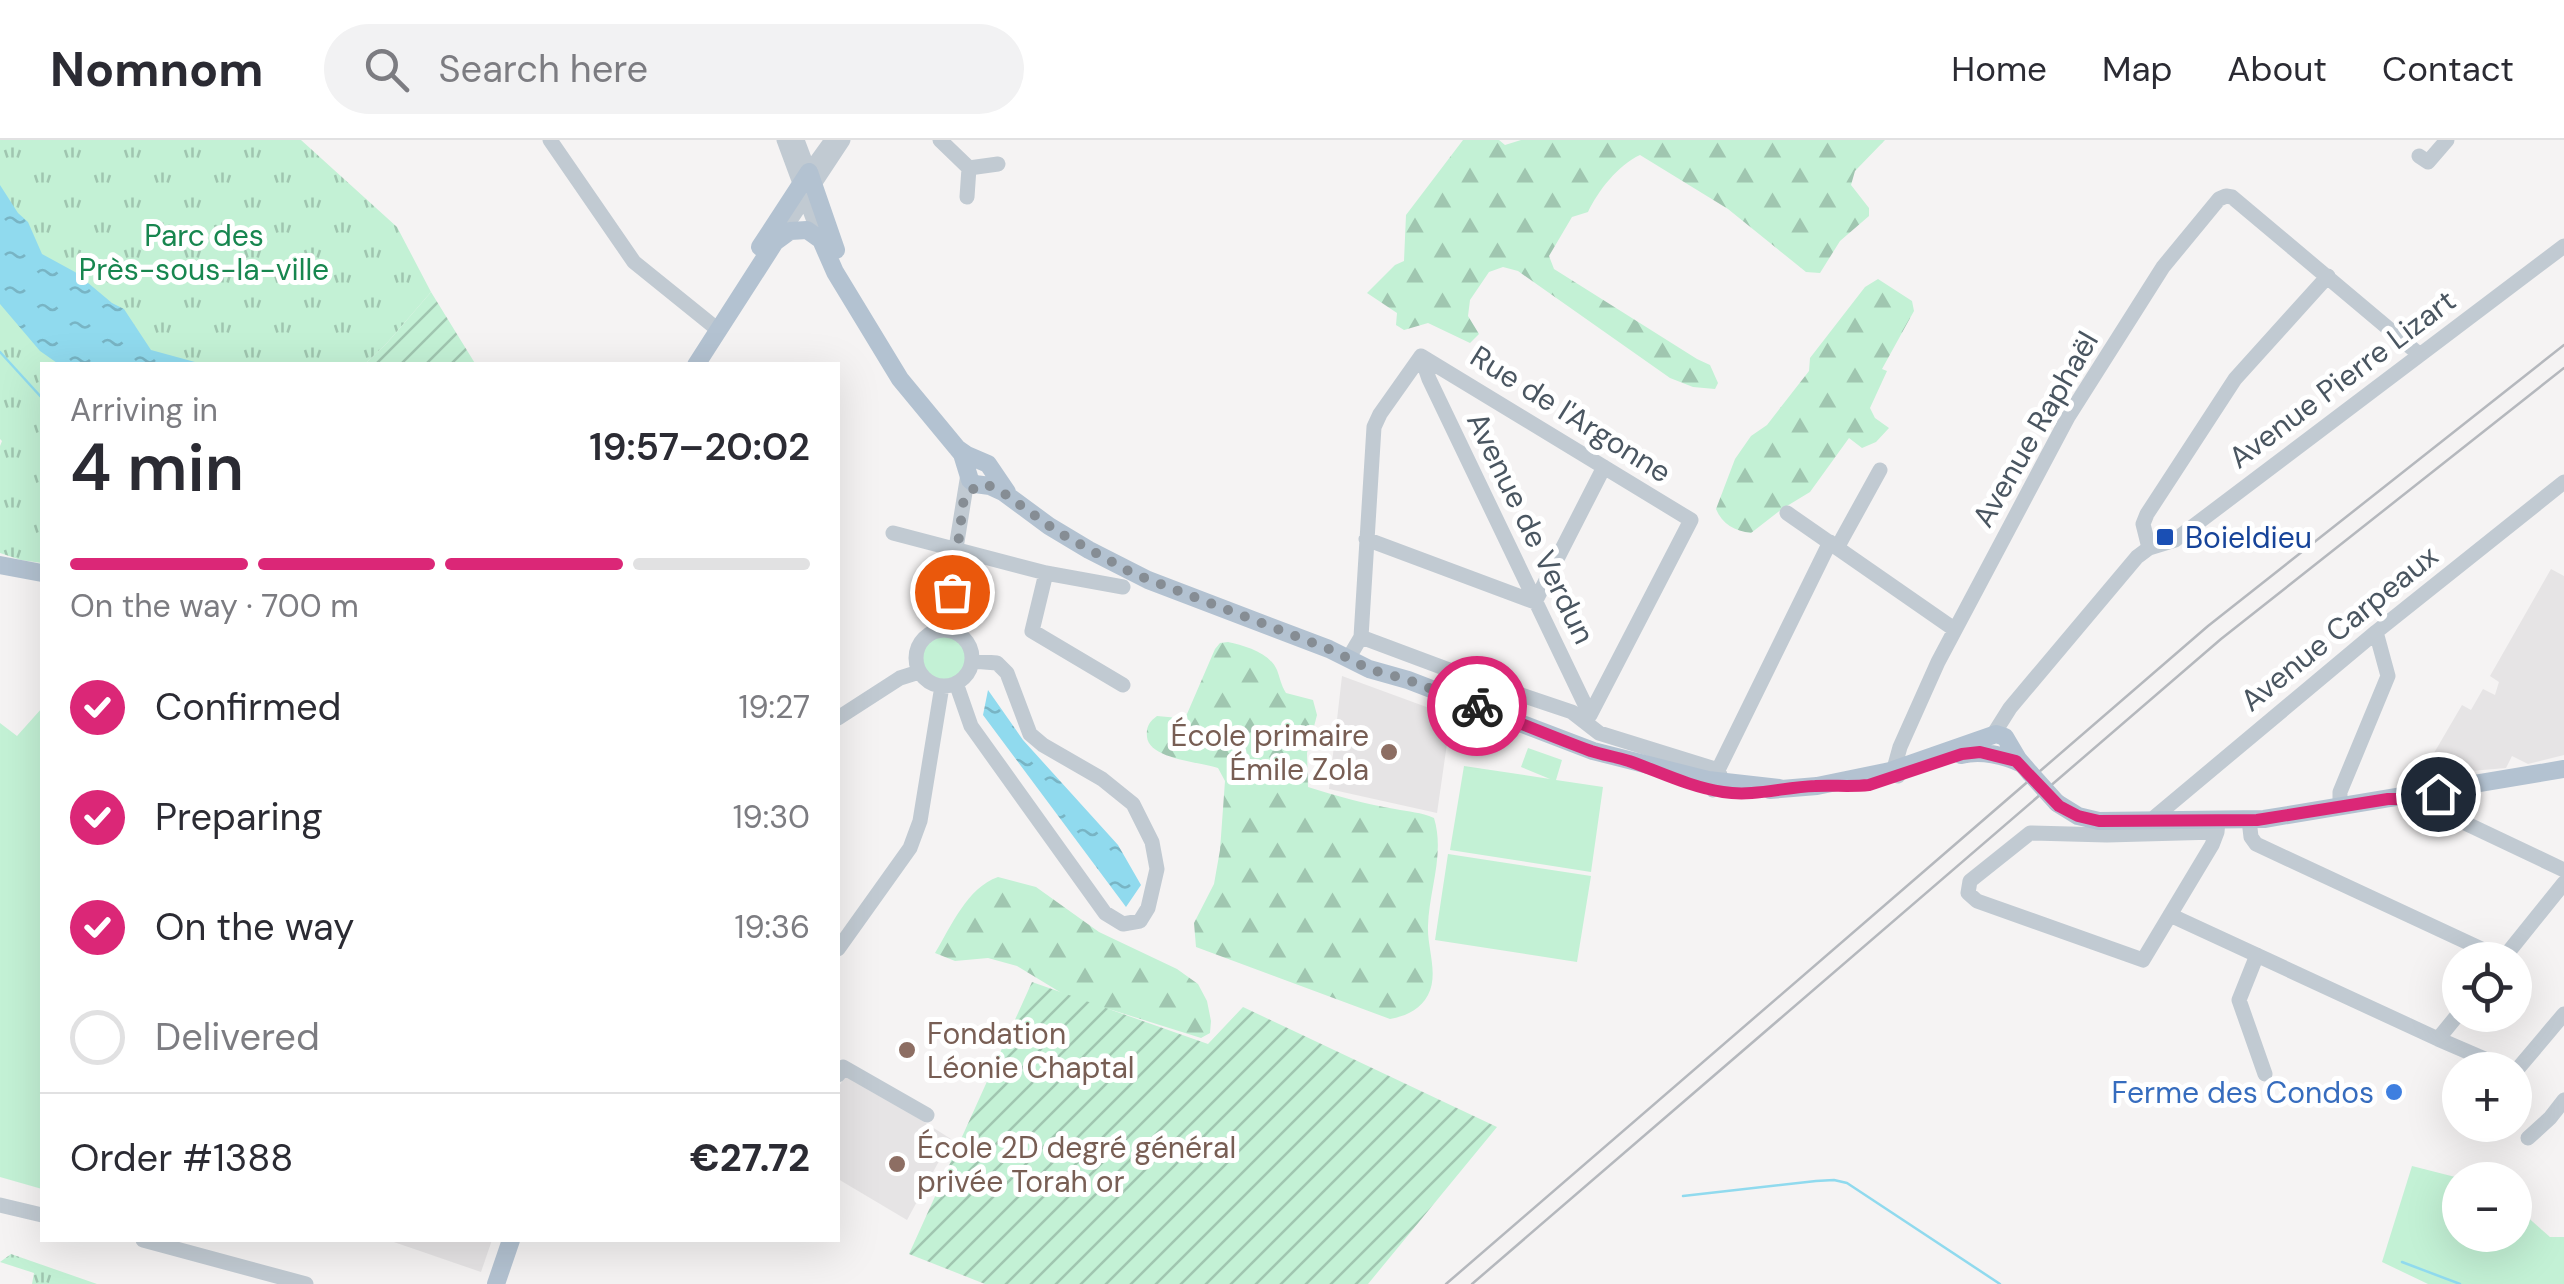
<!DOCTYPE html>
<meta charset="utf-8">
<style>
body{margin:0;font-family:"DM Sans",sans-serif;background:#f2f2f3;color:#2b2b33;height:100vh;display:flex;flex-direction:column;font-size:38px;white-space:nowrap}
*{box-sizing:border-box;margin:0}
p{font-size:32px;color:#7c7c81}
.icon{flex:none;width:55px;height:55px;fill:none;stroke:currentColor;stroke-width:2;stroke-linecap:round;stroke-linejoin:round}
.map{position:relative;flex:1;overflow:hidden}
.panel{position:absolute;left:40px;top:222px;width:800px;height:880px;display:flex;flex-direction:column;background:#fff;border-radius:0px;box-shadow:0 10px 40px #0002}
.panel>*{flex:none}
.fabs{position:absolute;left:2442px;top:802px;display:grid;gap:20px}
.fabs a{display:grid;place-items:center;width:90px;height:90px;border-radius:50%;background:#fff;box-shadow:0 10px 40px #0002;font-size:50px}
.pin{position:absolute;display:grid;place-items:center;width:85px;height:85px;color:#fff;margin:-42px;border:5px solid #fff;border-radius:50%;box-shadow:0 2px 10px #0007}
.courier{position:absolute;display:grid;place-items:center;width:100px;height:100px;margin:-50px;border:8px solid #db2777;border-radius:50%;background:#fff;color:#222;box-shadow:0 2px 12px #0007}
.headline em{font-style:normal;font-weight:600}
.headline div{display:flex;flex-direction:column-reverse}
.headline{display:flex;align-items:center;justify-content:space-between;height:170px;padding:0 30px}
h1{font-size:65px;font-weight:600;line-height:75px}
.bar{display:grid;grid-template-columns:repeat(4,1fr);gap:15px 10px;align-content:center;height:120px;padding:0 30px}
.bar i{height:12px;border-radius:8px;background:#e1e1e2}
.bar .active{background:#db2777}
.bar p{grid-column:span 4}
.line{display:flex;align-items:center;gap:25px;padding:0 30px;border-top:2px solid #e1e1e2}
.line div{flex:1}
ol{padding:0 30px;list-style:none}
li{display:flex;align-items:center;gap:30px;height:110px}
li p{margin-inline-start:auto}
li .icon{padding:10px;border-radius:50%;background:#db2777;color:#fff;stroke-width:4}
li:last-child{color:#7c7c81}
li i{width:55px;height:55px;border:5px solid #e1e1e2;border-radius:50%}
header{display:flex;align-items:center;gap:60px;box-sizing:border-box;height:140px;padding:0 50px;background:#fff;border-bottom:2px solid #e1e1e2}
header strong{font-size:48px}
nav{display:flex;gap:55px;margin-inline-start:auto;font-size:35px}
.search{width:700px;height:90px;background:#f2f2f3;display:flex;align-items:center;gap:25px;box-sizing:border-box;padding:0 35px;border-radius:55px;color:#7c7c81;font-size:38px}
.map>svg:first-child{display:block}
</style>
<header>
<strong>Nomnom</strong>
<div class="search"><svg class="icon" aria-label="search" viewBox="0 0 24 24"><circle cx="10" cy="10" r="6"/><path d="M15 15l6 6"/></svg>Search here</div>
<nav><a>Home</a><a>Map</a><a>About</a><a>Contact</a></nav>
</header>
<div class="map">
<svg width="2564" height="1144" viewBox="0 0 2564 1144">
<defs>
<pattern id="forest-firs" width="22" height="20" patternUnits="userSpaceOnUse" patternTransform="scale(2.5)"><rect width="22" height="20" fill="#c3f1d5"/><path d="M5 1l3.5 6h-7zM16 11l3.5 6h-7z" fill="#a0c6b0"/></pattern>
<pattern id="park-tufts" width="24" height="20" patternUnits="userSpaceOnUse" patternTransform="scale(2.5)"><rect width="24" height="20" fill="#c3f1d5"/><path d="M3 7l-1-3M5 7V3M7 7l1-3M15 17l-1-3M17 17v-4M19 17l1-3" fill="none" stroke="#a0c6b0"/></pattern>
<pattern id="garden-furrows" width="10" height="10" patternUnits="userSpaceOnUse" patternTransform="scale(2.5)"><rect width="10" height="10" fill="#c3f1d5"/><path d="M-1 1l2-2M0 10L10 0M9 11l2-2" fill="none" stroke="#a0c6b0"/></pattern>
<pattern id="water-ripples" width="26" height="14" patternUnits="userSpaceOnUse" patternTransform="scale(2.5)"><rect width="26" height="14" fill="#90daee"/><path d="M2 4q2-2 4 0t4 0M15 11q2-2 4 0t4 0" fill="none" stroke="#78b4c4"/></pattern>
</defs>
<rect width="100%" height="100%" fill="#f5f3f3"/>
<!-- education -->
<path fill="#e6e4e5" d="M2551,429L2564,436V615L2528,624L2512,616L2506,628L2436,634L2425,629L2423,627L2434,613L2462,565L2471,570L2483,549L2495,555L2499,542L2490,536Z
M1342,536L1451,576L1437,673L1329,649Z
M847,933L951,999L907,1080L838,1039V948Z
M388,1100H492L481,1132Z"/>
<!-- grass -->
<path fill="#c3f1d5" d="M919 518a24 24 0 1 1 48 0a24 24 0 1 1-48 0Z
M42,568V1049L0,1037V583L17,596Z
M1528,608L1562,620L1556,640L1603,647L1591,732L1450,710L1464,626L1550,639L1521,627Z
M1448,714L1591,736L1577,822L1435,800Z
M2412,1026L2467,1040H2460V1095H2515V1066L2550,1097H2564V1144H2428L2382,1122Z"/>
<!-- forest -->
<path fill="url(#forest-firs)" d="M1463,0H1499L1505,5L1521,0H1885L1855,31L1851,45L1869,68V76L1840,101L1820,133L1806,132L1728,69L1640,15C1618,25 1598,51 1588,72L1572,77L1549,116L1554,129L1697,219L1710,225L1718,243L1715,249L1693,247L1670,238L1518,131L1503,127L1489,132L1470,160L1468,176L1479,194L1470,203L1428,183L1404,190L1396,185L1397,173L1367,153L1395,125L1404,121L1406,75Z
M1878,139L1912,161L1914,171L1882,229L1887,231L1870,268L1875,278L1889,288L1876,302L1862,308L1849,298L1810,352L1782,369L1751,393C1735,391 1722,384 1716,369L1735,319L1751,296L1767,285L1809,231L1810,218L1865,147Z
M1228,502C1245,506 1269,512 1277,530C1280,538 1281,545 1286,553L1313,560L1317,575L1307,613L1308,647C1336,656 1365,664 1395,669C1409,672 1421,672 1434,678C1445,714 1429,750 1428,786C1427,808 1439,834 1428,855C1420,870 1406,876 1390,879L1196,807L1194,783L1214,744L1220,710L1225,641L1218,628C1200,622 1149,619 1147,597C1146,587 1149,582 1157,576L1179,578L1187,574L1215,509L1220,503Z
M998,737L1036,747L1099,792L1177,829L1198,844L1207,861L1211,881L1210,893L1201,898L1112,870L1078,863L1017,826L988,818L955,821L935,813C952,785 967,748 998,737Z"/>
<!-- park -->
<path fill="url(#park-tufts)" d="M0,0H301L397,87L431,152L387,203L364,225H42V423L21,420L0,413V306L2,301L0,299Z
M11,1114L97,1144H32L34,1133L0,1122Z"/>
<!-- garden -->
<path fill="url(#garden-furrows)" d="M431,152L476,225H364L387,203Z
M1032,842L1208,904L1243,867L1497,987L1368,1144H985L909,1114Z"/>
<!-- water -->
<path fill="url(#water-ripples)" d="M0,45L18,73L28,82L42,114L75,132L112,163L124,169L151,210L206,225H60L40,211L0,164Z
M988,550L1023,600L1118,705L1141,745L1126,767L983,575Z"/>
<g fill="none" stroke-linecap="round" stroke-linejoin="round">
<!-- stream -->
<path stroke="#90daee" stroke-width="2.5" d="M0,212L42,258
M1683,1056L1816,1041L1834,1040L1847,1043L2000,1144
M2402,1122L2460,1144"/>
<!-- minor -->
<path stroke="#c1cad2" stroke-width="15" d="M550,0L634,122L717,189
M784,0L821,100
M797,0L809,32
M940,0L969,28L998,24
M2419,16L2428,22L2447,0
M809,32L832,0
M967,57L969,28
M779,97L843,0
M1421,216L1691,380L1590,575
M1421,216L1429,239L1590,575L1588,577
M1787,373L1954,489
M893,393L1046,433L1123,447
M1366,399L1535,462L1604,327
M1837,408L1880,330
M2149,408L2143,384L2147,374L2235,239L2328,136
M1046,433L1032,491L1123,545
M916 518a28 28 0 1 1 56 0a28 28 0 1 1-56 0Z
M949,490L956,408L968,334
M1361,497L1468,537L1572,572L1599,593L1718,630L1720,635L1718,646L1713,650
M1348,519L1361,497L1374,287L1380,274L1421,216
M956,543L971,586L1105,773L1123,784L1140,781L1148,768L1157,729L1152,702L1133,664L1102,639L1043,605L1030,594L1007,533L997,523L972,521
M838,578L900,538L919,532
M1993,595L2010,568L2137,417L2149,408L2175,400L2564,106
M1718,630L1830,402
M1898,636L1895,625L1900,607L1938,522L2068,277L2163,127L2219,59L2226,56L2232,57L2420,215
M2418,653L2420,659L2429,666L2564,730
M2340,666V652L2388,536L2376,492
M2249,680L2251,697L2256,704L2503,819
M2154,681L2156,676L2376,492L2564,342
M2217,692L2107,695L2030,693L1970,741L1968,753L1977,761L2143,820L2212,705L2217,692L2218,681
M2170,775L2438,899L2510,930
M838,809L910,708L920,681L942,546
M2257,815L2239,860L2265,934
M2502,820L2564,743
M2438,899L2460,872
M2515,932L2564,874
M838,935L843,927L927,975
M2528,998L2550,978L2564,960
M0,1065L42,1075
M143,1100L306,1144"/>
<!-- major -->
<path stroke="#b3c2d1" stroke-width="18" d="M809,32L836,110
M760,107L809,32
M696,225L775,102L790,91L807,90L821,100L835,132L900,239L962,314L970,340L975,344L990,346L1003,352L1049,386L1089,410L1148,440L1329,509L1369,529L1408,540L1593,611L1708,640L1779,648
M957,308L967,315L988,324L1007,352
M0,425L42,433
M1961,615C1980,610 2005,615 2022,624
M1770,650L1817,646L1890,631L1996,594L2005,597L2018,619L2030,633
M2057,663L2078,676L2099,681L2264,679L2564,629
M496,1144L511,1100"/>
<!-- rail -->
<path stroke="#b5b8bd" stroke-width="2.5" d="M1446,1144L2208,486L2564,205
M1472,1144L2221,499L2564,228"/>
<!-- major-bridge -->
<path stroke="#b3c2d1" stroke-width="18" d="M2030,633L2057,663"/>
</g>
<g fill="none" stroke-linecap="round" stroke-linejoin="round">
<!-- done -->
<path stroke="#868d94" stroke-width="10" stroke-dasharray="0 18" d="M952,452L964,357L978,345L990,346L1002,352L1058,392L1132,433L1334,511L1369,529L1408,540L1477,566"/>
<!-- route -->
<path stroke="#db2777" stroke-width="12" d="M1477,566C1515,581 1553,597 1591,611C1604,615 1616,617 1629,621C1660,632 1690,647 1723,652C1754,657 1784,647 1815,646C1833,645 1851,647 1869,645L1962,614L1980,612L2016,621L2059,666L2078,676L2099,681L2257,680L2388,659H2421L2438,654"/>
</g>
<!-- markers -->
<rect fill="#1a4fb4" stroke="#fff" stroke-width="4" x="2155" y="387" width="20" height="20" rx="5"/>
<g fill="#8d6e63" stroke="#fff" stroke-width="4">
<circle cx="1389" cy="612" r="10"/>
<circle cx="907" cy="910" r="10"/>
<circle cx="897" cy="1024" r="10"/>
</g>
<circle fill="#3f7fe0" stroke="#fff" stroke-width="4" cx="2394" cy="952" r="10"/>
<g text-anchor="middle" dominant-baseline="central" stroke-width="10" stroke-linejoin="round" paint-order="stroke">
<!-- park labels -->
<g font-size="30" fill="#17864f" stroke="#fff">
<text x="204" y="95">Parc des<tspan x="204" dy="34">Près-sous-la-ville</tspan></text>
</g>
<!-- street labels -->
<g font-size="30" fill="#4a5661" stroke="#fff">
<text transform="translate(2342 239) rotate(-37)">Avenue Pierre Lizart</text>
<text transform="translate(1571 274) rotate(32)">Rue de l'Argonne</text>
<text transform="translate(2035 289) rotate(-60)">Avenue Raphaël</text>
<text transform="translate(1531 388) rotate(64)">Avenue de Verdun</text>
<text transform="translate(2339 488) rotate(-39)">Avenue Carpeaux</text>
</g>
<!-- transit labels -->
<g font-size="30" fill="#164399" stroke="#fff" text-anchor="start">
<text x="2185" y="397">Boieldieu</text>
</g>
<!-- education labels -->
<g font-size="30" fill="#785e54" stroke="#fff" text-anchor="start">
<text x="1369" y="595" text-anchor="end">École primaire<tspan x="1369" dy="34">Émile Zola</tspan></text>
<text x="927" y="893">Fondation<tspan x="927" dy="34">Léonie Chaptal</tspan></text>
<text x="917" y="1007">École 2D degré général<tspan x="917" dy="34">privée Torah or</tspan></text>
</g>
<!-- shop labels -->
<g font-size="30" fill="#366cbe" stroke="#fff" text-anchor="end">
<text x="2374" y="952">Ferme des Condos</text>
</g>
</g>
</svg>
<div class="fabs">
<a><svg class="icon" aria-label="locate" viewBox="0 0 24 24"><circle cx="12" cy="12" r="6"/><path d="M12 2v4M12 18v4M2 12h4M18 12h4"/></svg></a>
<a>+</a>
<a>−</a>
</div>
<div class="pin" style="left:952px;top:452px;background:#ea580c"><svg class="icon" aria-label="bag" viewBox="0 0 24 24"><path d="M5 8h14l-1 12H6zM9 8a3 3 0 0 1 6 0"/></svg></div>
<div class="pin" style="left:2438px;top:654px;background:#1f2937"><svg class="icon" aria-label="home" viewBox="0 0 24 24"><path d="M3 11l9-7 9 7M6 9v11h12V9"/></svg></div>
<div class="courier" style="left:1477px;top:566px"><svg class="icon" aria-label="bike" viewBox="0 0 24 24"><circle cx="6" cy="16" r="4"/><circle cx="18" cy="16" r="4"/><path d="M6 16l4-8h5l3 8M10 8l3 8H6M13 5h3"/></svg></div>
<section class="panel">
<div class="headline"><div><h1>4 min</h1><p>Arriving in</p></div><em>19:57–20:02</em></div>
<div class="bar"><i class="active"></i><i class="active"></i><i class="active"></i><i></i><p>On the way · 700 m</p></div>
<ol>
<li><svg class="icon" aria-label="check" viewBox="0 0 24 24"><path d="M5 12l5 5 9-10"/></svg>Confirmed<p>19:27</p></li>
<li><svg class="icon" aria-label="check" viewBox="0 0 24 24"><path d="M5 12l5 5 9-10"/></svg>Preparing<p>19:30</p></li>
<li><svg class="icon" aria-label="check" viewBox="0 0 24 24"><path d="M5 12l5 5 9-10"/></svg>On the way<p>19:36</p></li>
<li><i></i>Delivered</li>
</ol>
<div class="line" style="height:130px"><div>Order #1388</div><b>€27.72</b></div>
</section>
</div>
